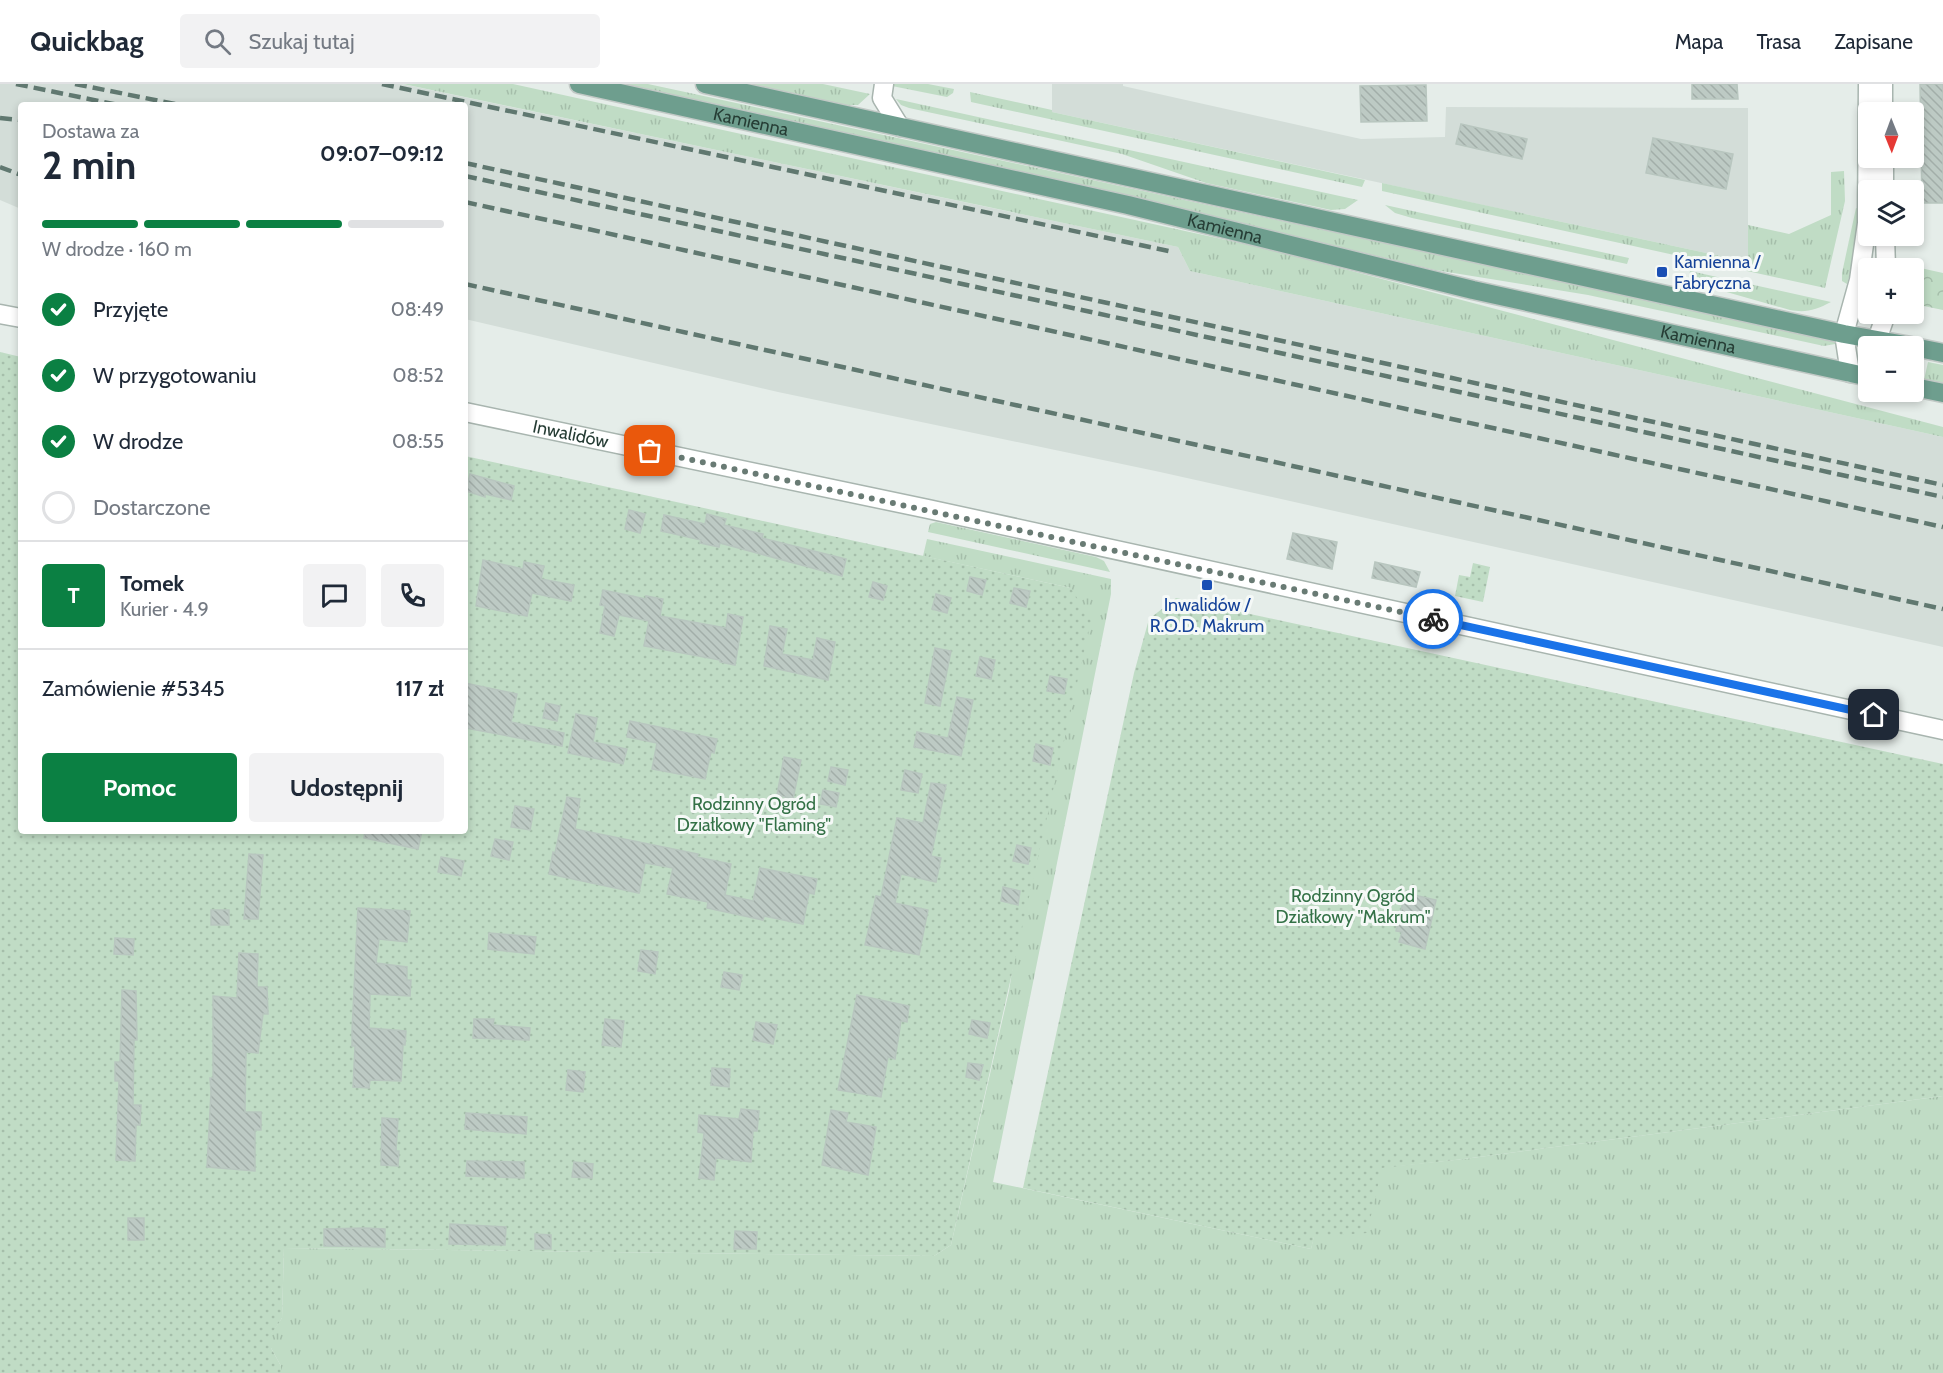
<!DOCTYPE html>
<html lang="pl">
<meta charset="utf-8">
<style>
body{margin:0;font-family:Cabin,sans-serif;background:#f2f2f3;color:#1f2937;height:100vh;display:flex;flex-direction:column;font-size:22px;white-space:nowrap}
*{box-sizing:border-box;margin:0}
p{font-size:20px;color:#747a83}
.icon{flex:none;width:33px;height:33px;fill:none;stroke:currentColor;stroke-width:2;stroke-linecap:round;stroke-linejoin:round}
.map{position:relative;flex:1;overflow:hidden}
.details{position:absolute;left:18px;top:18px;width:450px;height:732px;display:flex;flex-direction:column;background:#fff;border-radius:6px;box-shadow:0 3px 9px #0003}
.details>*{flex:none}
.needle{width:39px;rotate:179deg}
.fabs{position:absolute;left:1858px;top:18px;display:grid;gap:12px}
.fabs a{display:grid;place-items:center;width:66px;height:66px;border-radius:6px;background:#fff;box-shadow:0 3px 9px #0003;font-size:30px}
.pin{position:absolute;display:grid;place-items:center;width:51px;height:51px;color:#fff;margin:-26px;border-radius:12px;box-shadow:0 3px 9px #0006}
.courier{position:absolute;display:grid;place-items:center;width:60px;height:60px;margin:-30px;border:4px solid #1a73e8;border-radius:50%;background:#fff;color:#222;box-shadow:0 2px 8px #0007}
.overview em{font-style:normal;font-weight:700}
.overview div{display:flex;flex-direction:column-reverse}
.overview{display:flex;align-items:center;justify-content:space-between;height:102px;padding:0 24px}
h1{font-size:39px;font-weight:700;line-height:45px}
.bar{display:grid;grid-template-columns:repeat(4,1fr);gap:9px 6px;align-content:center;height:72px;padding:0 24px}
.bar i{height:8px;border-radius:4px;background:#e0e1e3}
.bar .selected{background:#0b8043}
.bar p{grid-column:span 4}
.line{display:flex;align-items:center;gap:15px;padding:0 24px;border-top:2px solid #e0e1e3}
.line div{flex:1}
.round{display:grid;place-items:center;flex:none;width:63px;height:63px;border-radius:6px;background:#f2f2f3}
ol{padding:0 24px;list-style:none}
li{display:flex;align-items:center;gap:18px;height:66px}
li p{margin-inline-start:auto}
li .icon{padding:6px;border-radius:50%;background:#0b8043;color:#fff;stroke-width:4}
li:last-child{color:#747a83}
li i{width:33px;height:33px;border:3px solid #e0e1e3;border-radius:50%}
.button{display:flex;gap:12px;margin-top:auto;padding:12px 24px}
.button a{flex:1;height:69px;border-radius:6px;background:#0b8043;color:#fff;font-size:24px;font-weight:700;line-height:69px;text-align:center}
.button a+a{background:#f2f2f3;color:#1f2937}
header{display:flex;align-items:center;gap:36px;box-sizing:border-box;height:84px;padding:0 30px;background:#fff;border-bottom:2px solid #e0e1e3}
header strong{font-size:28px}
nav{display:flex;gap:33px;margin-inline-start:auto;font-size:21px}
.search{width:420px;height:54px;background:#f2f2f3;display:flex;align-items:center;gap:15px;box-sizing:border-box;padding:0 21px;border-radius:6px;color:#747a83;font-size:22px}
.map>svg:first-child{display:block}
</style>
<header>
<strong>Quickbag</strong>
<div class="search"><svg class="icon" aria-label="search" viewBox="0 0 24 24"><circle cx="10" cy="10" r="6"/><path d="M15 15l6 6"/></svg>Szukaj tutaj</div>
<nav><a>Mapa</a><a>Trasa</a><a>Zapisane</a></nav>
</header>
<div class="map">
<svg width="1943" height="1289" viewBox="0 0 1943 1289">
<defs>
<pattern id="grass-tufts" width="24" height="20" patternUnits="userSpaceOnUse" patternTransform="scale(1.5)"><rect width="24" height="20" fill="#c0dcc5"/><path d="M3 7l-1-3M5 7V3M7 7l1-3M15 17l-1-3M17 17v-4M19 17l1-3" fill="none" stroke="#a5beaa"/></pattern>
<pattern id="forest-crowns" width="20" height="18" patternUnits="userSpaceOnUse" patternTransform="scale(1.5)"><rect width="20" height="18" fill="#c0dcc5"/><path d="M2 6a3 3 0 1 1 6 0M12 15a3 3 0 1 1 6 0" fill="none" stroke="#a5beaa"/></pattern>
<pattern id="park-dots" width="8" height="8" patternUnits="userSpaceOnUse" patternTransform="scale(1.5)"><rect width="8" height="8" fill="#c0dcc5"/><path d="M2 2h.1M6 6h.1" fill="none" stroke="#a5beaa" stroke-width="1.8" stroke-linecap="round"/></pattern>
<pattern id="building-back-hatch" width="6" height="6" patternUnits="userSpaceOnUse" patternTransform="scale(1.5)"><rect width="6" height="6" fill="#bdcac4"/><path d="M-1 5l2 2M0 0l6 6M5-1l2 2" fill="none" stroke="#a2aea9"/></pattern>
</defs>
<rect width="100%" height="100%" fill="#e5ede9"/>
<!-- built -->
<path fill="#d3ddd8" d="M0,0H402L1178,163L1190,187L1943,353V563L1160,388L778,308L465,235V21H21V125L0,116Z
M1052,0H1123V2L1361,55L1445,53L1446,23L1748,24V178L1052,28Z"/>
<!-- grass -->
<path fill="url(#grass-tufts)" d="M403,0H513L1276,167L1943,343V353L1190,187L1178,163Z
M618,0H648L1837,257L1835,260L1824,262L1588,211L1435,186L1088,102Z
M748,0H823L870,10L858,21H845Z
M893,0H928L954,5L953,9L947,13L892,2Z
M970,8L1052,26V28L1365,96L1362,103L971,18Z
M896,15L1358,116L1345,125L1331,126L1206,99L1122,70L909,24L901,21Z
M1844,87L1845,117L1825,204L1382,107V99L1748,178V141L1789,150L1831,131V88Z
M1385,121L1629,174L1627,180L1412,134L1395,129Z
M1856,124L1858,125C1856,150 1855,175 1847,200L1842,197V189Z
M1690,187L1831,218C1816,226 1806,229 1790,226L1688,197Z
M1928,278L1943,281V300L1924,296Z
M936,438L1096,473L1104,477L1110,488L928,448L930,440Z
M927,455L1111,495V510L993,1098L1311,1165L1328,1089L1464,1075L1943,1012V1289H281V1282L271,1264V1250L282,1234L284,1164L934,1172L951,1161L1009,907L1071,504L923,472Z"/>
<!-- forest -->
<path fill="url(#forest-crowns)" d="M1907,181L1943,189V226L1914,220V184H1907Z"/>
<!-- park -->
<path fill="url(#park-dots)" d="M0,268L21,273V747H465V372L1071,504L1091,537L951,1161L934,1172L284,1164L282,1234L271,1251V1264L281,1282V1289H0Z
M1473,479L1490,483L1483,518L1455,512L1459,491L1470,493Z
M1176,514L1943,680V1012L1464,1075L1382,1084L1367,1149L1314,1153L1311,1165L1023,1104L1134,589L1149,535Z"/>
<!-- building -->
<path fill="url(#building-back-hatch)" stroke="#b8c6bf" stroke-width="1.5" d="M1692,0H1737L1738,15H1692Z
M1920,0H1943V119H1922Z
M1426,1L1427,37L1361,38L1360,2Z
M1461,40L1527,55L1522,75L1456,60Z
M1653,54L1733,70L1726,105L1646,89Z
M470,390L514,402L511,416L485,410V413L466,407Z
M629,426L645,430L640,449L625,445Z
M707,430L726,435L724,441L763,450L762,454L846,475L842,492L720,459L719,463L700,459L701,456L661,447L664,431L705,440Z
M1293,449L1337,458L1332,485L1287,475Z
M483,476L523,485L524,478L544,482L541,495L574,501L571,517L532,509L527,532L476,522Z
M1375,478L1420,488L1416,503L1372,494Z
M970,493L986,496L982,511L967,507Z
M873,498L887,502L883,516L869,513Z
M1014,504L1030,507L1026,523L1010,519Z
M603,506L646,515V512L663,515L660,532L726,544L728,530L743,533L735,581L720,578V576L644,562L649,537L619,531L614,552L600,549L605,522L600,521Z
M936,510L951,514L947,529L932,525Z
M770,542L787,545L782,570L813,576L817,554L835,558L828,596L764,582Z
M935,564L951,567L940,622L925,619Z
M980,573L995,576L991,595L976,592Z
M1050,592L1067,595L1064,610L1047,607Z
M465,599L517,610L511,638L564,649L562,662L465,644Z
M957,613L973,616L961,672L914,663L917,648L948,654Z
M546,619L560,622L557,637L543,634Z
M576,630L597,634L593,658L627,665L623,680L568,669Z
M630,637L717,655L714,669L711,668L705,695L652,685L657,659L627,653Z
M1036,660L1053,664L1050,681L1033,677Z
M784,673L801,676L793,715L777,711Z
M831,683L848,686L845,701L828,697Z
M905,686L922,690L918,709L901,706Z
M931,699L946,701L931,772L941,774L936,798L901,790L895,819L928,826L919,871L865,861L876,812L881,813L897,734L923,739Z
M823,706L839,709L836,723L820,720Z
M567,713L580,715L575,745L698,770L697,773L731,780L725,811L753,817L760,784L817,795L814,810L809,809L803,840L764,832L763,836L707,824L708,818L667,810L673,784L645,779L639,809L549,790L553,768L555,769Z
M515,722L534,725L530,746L511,743Z
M365,747H422L418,765L364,754Z
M495,755L513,758L509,776L491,772Z
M1017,761L1031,764L1028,780L1013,777Z
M249,770L263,771L258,835H244Z
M441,773L464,777L461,792L438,788Z
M1003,803L1020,807L1018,821L1001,817Z
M1410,810L1436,816L1425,865L1399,858L1402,848L1396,847L1403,818L1408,819Z
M358,824L410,827L407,858L379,855L376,879L407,883V896H411L410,912L370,910L369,944L406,947L405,961H403L401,997L370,996L369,1004L353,1003L355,962H352V947Z
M211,826H229V841H211Z
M489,849L536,853L534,870L488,865Z
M115,854L134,855L133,871L114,870Z
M641,866L658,868L655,890L638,887Z
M239,869L258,870L257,903H267L268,930H263L258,969L246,968L245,1028H261V1046H255V1087L207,1083L211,1008L210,994H213V912L237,914Z
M724,888L742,891L739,906L721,903Z
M122,906L136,907L137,956H129H134L133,1021H141L140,1041H136L135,1077L116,1076L119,997H115V978H120Z
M857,911L909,922L907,938L901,937L895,975L888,973L881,1013L838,1006Z
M474,935H494L493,941L530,944L529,956L473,954Z
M605,935L624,937L621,963L602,961Z
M972,936L990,939L987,954L969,950Z
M756,938L777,941L773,960L753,956Z
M968,979L983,981L979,996L966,993Z
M712,984L730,985L729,1003L711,1001Z
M568,986L585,988L583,1008L566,1006Z
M741,1025L759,1027L757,1047H753L751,1078L716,1074L714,1096L699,1094L704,1049L698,1048L699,1031L739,1035Z
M831,1026L848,1029L846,1038L876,1043L868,1091L822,1081Z
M466,1029L527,1033L526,1050L465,1045Z
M382,1034L398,1035L396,1067H399L398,1082L381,1081Z
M467,1077L524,1078V1094L466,1092Z
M574,1078L593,1080L592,1094L572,1093Z
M128,1134H144V1156H128Z
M450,1140L506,1143L505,1161L449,1160Z
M365,1144L385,1145V1163L324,1162V1145Z
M735,1147L757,1148L756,1165H734Z
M535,1150L551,1151V1165H535Z"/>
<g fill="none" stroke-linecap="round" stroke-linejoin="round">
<!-- minor casing -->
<g stroke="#a8b5af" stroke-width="21">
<path id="minor" d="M884,0L882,14L900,43
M1883,0V28
M1884,74V106
M1885,152L1886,184
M1872,262L1877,256L1886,230
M1850,289L1844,250L1859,196L1867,139L1868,0"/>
</g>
<!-- tertiary casing -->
<g stroke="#a8b5af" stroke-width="21">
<g id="tertiary">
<path d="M0,230L21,234"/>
<path id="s1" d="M465,328L928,425L1943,646"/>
</g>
</g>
<!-- primary casing -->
<g stroke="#c2c9c6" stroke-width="21">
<g id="primary">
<path id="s2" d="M579,0L1128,121L1473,206L1869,293"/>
<path d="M705,0L1844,250L1911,262"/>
<path d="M1914,263L1943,269"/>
<path d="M1914,303L1943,309"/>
</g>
</g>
<!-- minor -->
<use href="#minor" stroke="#fff" stroke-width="18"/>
<!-- tertiary -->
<use href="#tertiary" stroke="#fff" stroke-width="18"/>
<!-- primary -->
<use href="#primary" stroke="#6e9e8e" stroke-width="18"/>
<!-- rail -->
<path stroke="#607870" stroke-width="4.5" stroke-dasharray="12 6" stroke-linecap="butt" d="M16,0L118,21
M75,0L180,21
M382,0L1173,168
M0,34L21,36
M465,79L1943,401
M0,83L21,91
M465,92L1943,413
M465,118L1943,443
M465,200L1943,525"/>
</g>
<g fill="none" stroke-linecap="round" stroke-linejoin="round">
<!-- done -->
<path stroke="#697b74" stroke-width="6" stroke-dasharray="0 10.8" d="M650,367L1433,535"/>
<!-- route -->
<path stroke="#1a73e8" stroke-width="8" d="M1433,535L1874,631"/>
</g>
<!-- markers -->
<g fill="#1a4fb4" stroke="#f5f9f7" stroke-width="2">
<rect x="1656" y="182" width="12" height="12" rx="3"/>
<rect x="1201" y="495" width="12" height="12" rx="3"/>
</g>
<g text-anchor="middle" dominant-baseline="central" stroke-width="6" stroke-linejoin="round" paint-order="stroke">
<!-- street labels -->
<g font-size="18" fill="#263d35" stroke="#f5f9f7">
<text stroke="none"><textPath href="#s2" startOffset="176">Kamienna</textPath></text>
<text stroke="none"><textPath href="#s2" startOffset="662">Kamienna</textPath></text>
<text stroke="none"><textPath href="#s2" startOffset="1148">Kamienna</textPath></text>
<text stroke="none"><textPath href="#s1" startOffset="108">Inwalidów</textPath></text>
</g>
<!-- transit labels -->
<g font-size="18" fill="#164399" stroke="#f5f9f7" text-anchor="start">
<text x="1674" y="178">Kamienna /<tspan x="1674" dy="21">Fabryczna</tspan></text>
<text x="1207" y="521" text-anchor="middle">Inwalidów /<tspan x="1207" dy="21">R.O.D. Makrum</tspan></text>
</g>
<!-- park labels -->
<g font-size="18" fill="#337146" stroke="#f5f9f7">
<text x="754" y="720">Rodzinny Ogród<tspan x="754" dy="21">Działkowy "Flaming"</tspan></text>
<text x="1353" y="812">Rodzinny Ogród<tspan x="1353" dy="21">Działkowy "Makrum"</tspan></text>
</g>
</g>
</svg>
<div class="fabs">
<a><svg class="needle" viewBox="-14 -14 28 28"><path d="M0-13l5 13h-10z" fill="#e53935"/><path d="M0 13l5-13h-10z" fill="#747a83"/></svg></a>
<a><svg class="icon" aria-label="layers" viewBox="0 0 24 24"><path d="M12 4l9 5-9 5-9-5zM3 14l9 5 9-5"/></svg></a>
<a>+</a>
<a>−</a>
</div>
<div class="pin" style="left:650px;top:367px;background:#ea580c"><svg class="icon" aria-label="bag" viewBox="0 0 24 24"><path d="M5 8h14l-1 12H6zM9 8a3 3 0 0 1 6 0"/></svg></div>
<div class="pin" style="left:1874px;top:631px;background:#1f2937"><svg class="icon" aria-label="home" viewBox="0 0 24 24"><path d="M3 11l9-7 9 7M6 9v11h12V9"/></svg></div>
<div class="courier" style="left:1433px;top:535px"><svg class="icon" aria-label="bike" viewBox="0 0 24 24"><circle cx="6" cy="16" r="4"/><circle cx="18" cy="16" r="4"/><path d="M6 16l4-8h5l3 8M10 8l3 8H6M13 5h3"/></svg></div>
<section class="details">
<div class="overview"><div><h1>2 min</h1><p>Dostawa za</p></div><em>09:07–09:12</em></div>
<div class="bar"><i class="selected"></i><i class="selected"></i><i class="selected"></i><i></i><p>W drodze · 160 m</p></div>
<ol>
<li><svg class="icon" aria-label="check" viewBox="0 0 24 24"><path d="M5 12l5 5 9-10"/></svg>Przyjęte<p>08:49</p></li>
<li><svg class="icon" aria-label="check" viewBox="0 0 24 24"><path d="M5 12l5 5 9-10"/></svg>W przygotowaniu<p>08:52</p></li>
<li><svg class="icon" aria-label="check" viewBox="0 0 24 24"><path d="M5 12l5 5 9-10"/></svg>W drodze<p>08:55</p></li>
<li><i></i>Dostarczone</li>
</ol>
<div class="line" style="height:108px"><b class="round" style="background:#0b8043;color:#fff">T</b><div><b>Tomek</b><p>Kurier · 4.9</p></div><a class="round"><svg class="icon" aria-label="chat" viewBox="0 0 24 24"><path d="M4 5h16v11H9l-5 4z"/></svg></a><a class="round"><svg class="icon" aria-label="phone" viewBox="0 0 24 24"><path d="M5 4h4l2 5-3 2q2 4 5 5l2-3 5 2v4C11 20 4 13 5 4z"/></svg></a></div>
<div class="line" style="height:78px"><div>Zamówienie #5345</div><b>117 zł</b></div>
<div class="button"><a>Pomoc</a><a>Udostępnij</a></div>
</section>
</div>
